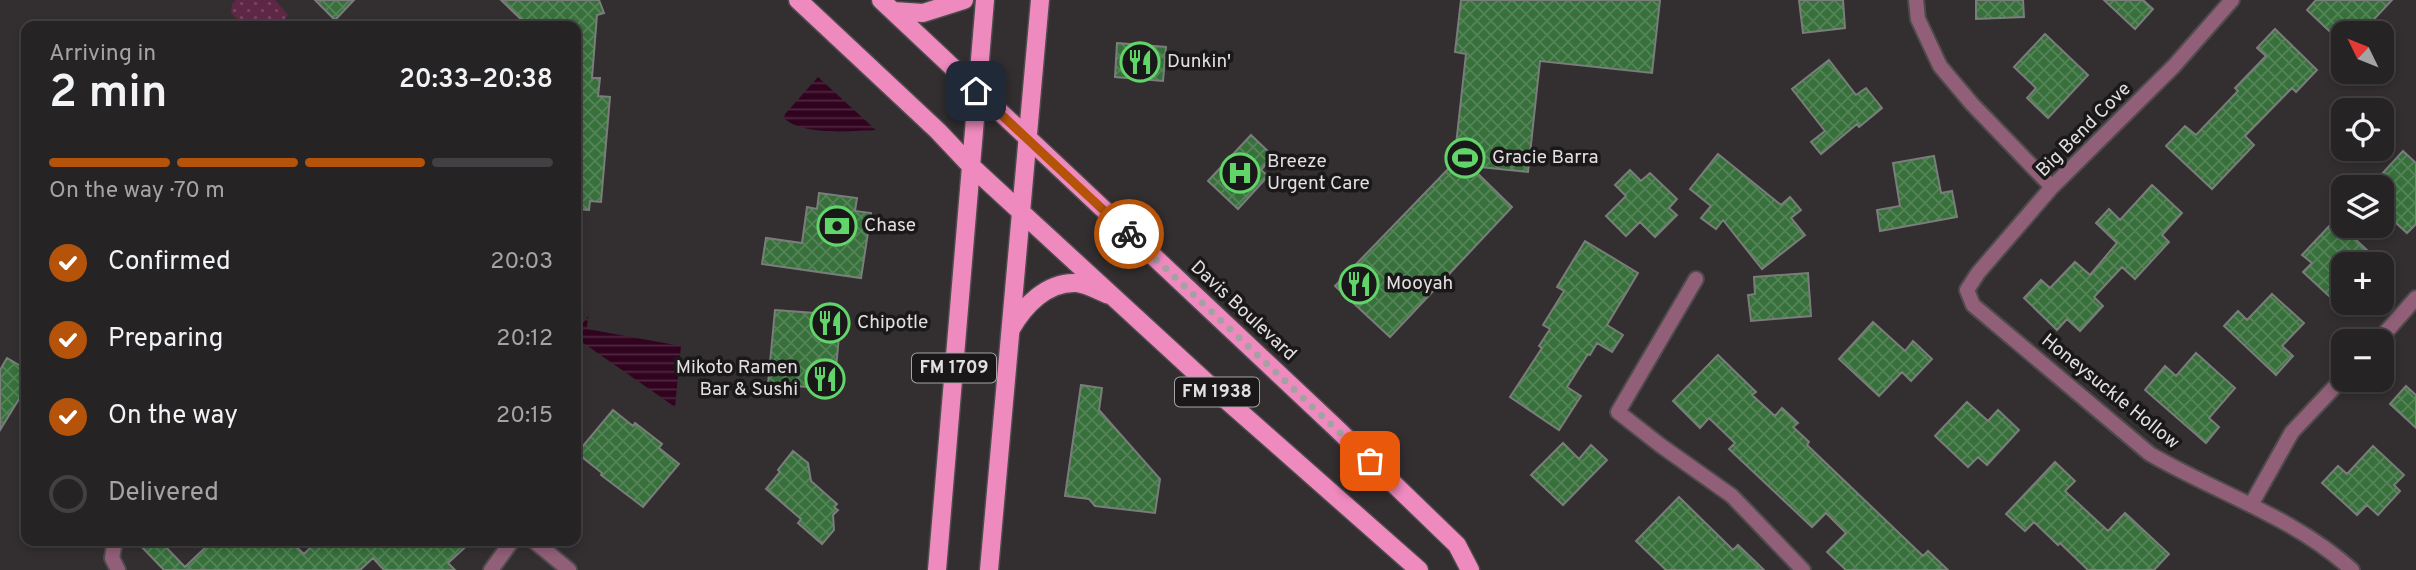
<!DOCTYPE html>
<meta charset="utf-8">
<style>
body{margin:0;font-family:Overpass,sans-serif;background:#322f32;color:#f1f3f6;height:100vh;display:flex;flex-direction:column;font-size:26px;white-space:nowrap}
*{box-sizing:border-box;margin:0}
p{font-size:23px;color:#a4a4a7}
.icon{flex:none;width:38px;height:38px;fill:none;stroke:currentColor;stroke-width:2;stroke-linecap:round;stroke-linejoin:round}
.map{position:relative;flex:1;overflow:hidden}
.details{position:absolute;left:21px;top:21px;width:560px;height:525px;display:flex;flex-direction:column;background:#262325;border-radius:14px;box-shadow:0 4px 10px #0003,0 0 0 2px #424042}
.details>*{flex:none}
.needle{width:46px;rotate:313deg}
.buttons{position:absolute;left:2331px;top:21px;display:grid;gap:14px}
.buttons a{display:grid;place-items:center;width:63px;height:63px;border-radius:14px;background:#262325;box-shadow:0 4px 10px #0003,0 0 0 2px #424042;font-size:35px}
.pin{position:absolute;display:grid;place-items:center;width:60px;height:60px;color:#fff;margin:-30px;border-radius:14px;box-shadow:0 4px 10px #0006}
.courier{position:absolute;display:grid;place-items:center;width:70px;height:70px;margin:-35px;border:5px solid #b45309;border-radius:50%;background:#fff;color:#222;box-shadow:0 2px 9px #0007}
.headline em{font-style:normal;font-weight:600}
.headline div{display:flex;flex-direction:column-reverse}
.headline{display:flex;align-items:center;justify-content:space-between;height:119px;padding:0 28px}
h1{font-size:46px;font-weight:600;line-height:52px}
.bar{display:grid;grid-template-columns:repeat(4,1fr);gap:10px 7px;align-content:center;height:84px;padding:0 28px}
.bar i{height:9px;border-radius:5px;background:#424042}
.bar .on{background:#b45309}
.bar p{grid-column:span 4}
ol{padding:0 28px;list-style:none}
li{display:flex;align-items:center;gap:21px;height:77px}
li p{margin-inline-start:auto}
li .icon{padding:7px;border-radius:50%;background:#b45309;color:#fff;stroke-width:4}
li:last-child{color:#a4a4a7}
li i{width:38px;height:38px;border:4px solid #424042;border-radius:50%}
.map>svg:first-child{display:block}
</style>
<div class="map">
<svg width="2416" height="570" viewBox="0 0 2416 570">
<defs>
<pattern id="park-dots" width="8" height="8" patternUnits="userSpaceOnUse" patternTransform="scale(1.75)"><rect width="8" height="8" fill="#5f2746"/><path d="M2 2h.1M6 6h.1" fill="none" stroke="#764660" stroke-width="1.8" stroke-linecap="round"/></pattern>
<pattern id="water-rules" width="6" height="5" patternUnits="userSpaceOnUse" patternTransform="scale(1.75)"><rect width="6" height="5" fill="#31031f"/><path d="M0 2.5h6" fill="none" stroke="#4f273f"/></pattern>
<pattern id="building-cross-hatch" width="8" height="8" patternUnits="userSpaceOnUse" patternTransform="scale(1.75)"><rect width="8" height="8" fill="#38703c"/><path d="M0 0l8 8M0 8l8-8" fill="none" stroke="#548458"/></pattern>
</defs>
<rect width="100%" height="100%" fill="#332f31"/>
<!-- park -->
<path fill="url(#park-dots)" d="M236,0H275L288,15L279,26H245L231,13L232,4Z"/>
<!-- water -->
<path fill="url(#water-rules)" d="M818,77L876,130C851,131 802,136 784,118L785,114Z
M588,316L587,329L681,346L675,407L576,338V333Z"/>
<!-- building -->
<path fill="url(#building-cross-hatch)" stroke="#7a7d7a" stroke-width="2" d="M315,0H354L335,20Z
M501,0H599L604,13L597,15L592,78H600L598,96L610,97L601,202L590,201L589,210L576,209V26H528Z
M1461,0H1660L1652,73L1540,61L1528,172L1470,166L1512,207L1390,337L1335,286L1454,163L1466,54L1455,52Z
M1799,0H1843L1845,28L1803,33Z
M1976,0H2023L2024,17L1976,19Z
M2104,0H2143L2153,9L2135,29Z
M2316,0H2392L2361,33H2343L2341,42L2307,10Z
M2275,29L2317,70L2296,92L2292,88L2245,136L2254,145L2212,189L2166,146L2185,126L2196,135L2238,91L2235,88L2266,56L2257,48Z
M2045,34L2088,75L2048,118L2027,98L2036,88L2014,67Z
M1117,43L1166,47L1163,81L1115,77Z
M1829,60L1856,95L1866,88L1882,108L1859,127L1857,124L1821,154L1811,142L1825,131L1792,89Z
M1251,135L1273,156L1261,170L1268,176L1238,209L1208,181Z
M2403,151L2416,163V224L2407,233L2382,210V187H2370Z
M1718,154L1781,205L1790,197L1801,210L1791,218L1805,235L1762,269L1723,220L1716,229L1701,218L1711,206L1690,189Z
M1934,156L1941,193L1952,191L1957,217L1880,231L1877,210L1900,206L1893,163Z
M1630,170L1641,181L1650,173L1677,199L1669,208L1677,215L1655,237L1640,222L1626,236L1606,216L1626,196L1615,185Z
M2152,185L2182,213L2162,235L2169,242L2135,279L2122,267L2094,297L2103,306L2080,331L2067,319L2057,330L2024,298L2041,280L2050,288L2075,262L2090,275L2117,243L2096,223L2109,209L2120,220Z
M819,193L857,198L855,211L871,213L861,278L762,264L766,238L802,243L807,207L817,209Z
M2335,220L2369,252L2357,264H2343V309L2303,272L2312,263L2302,255Z
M1585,241L1638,273L1607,325L1623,335L1612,352L1597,343L1590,355L1588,354L1567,387L1581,396L1559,430L1510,397L1542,348L1539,346L1550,329L1543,325L1564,291L1557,287Z
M1808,273L1811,316L1751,321L1748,295L1755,294L1754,277Z
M2272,294L2304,323L2282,346L2293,356L2276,375L2224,326L2238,311L2247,320Z
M775,310L841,315L834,389L768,384Z
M1873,322L1905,351L1913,341L1932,359L1911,381L1902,372L1879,396L1839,359Z
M2196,353L2235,388L2209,418L2219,427L2206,443L2145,390L2165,366L2176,376Z
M1718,355L1756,392L1752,395L1775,416L1782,408L1798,423L1793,427L1809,442L1807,445L1923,556L1928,551L1948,570H1846L1827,552L1846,533L1826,513L1812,527L1729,449L1735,443L1709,418L1700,428L1673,401Z
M7,358L26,369V403L19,399L0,430V370Z
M1081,385L1102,388L1099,410L1160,479L1155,513L1095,506L1089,499L1065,496Z
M2406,386L2416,395V428L2390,404Z
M1967,402L1988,421L1998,410L2019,430L1987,465L1978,457L1968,467L1935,436Z
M613,410L633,426L635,423L662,444L659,448L679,464L643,507L601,475L602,473L577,453Z
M1563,443L1579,459L1591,445L1607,460L1563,505L1531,475Z
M2373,446L2404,475L2394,485L2400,491L2378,515L2367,505L2357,515L2322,483L2338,466L2347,474Z
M793,451L808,463L811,481L837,504L834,507L838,510L833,515L834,530L822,544L798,523L801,519L766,489L780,472L778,470Z
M2055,462L2075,481L2065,491L2108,531L2125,513L2169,554L2154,570H2088L2060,543L2058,545L2034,522L2025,531L2006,514Z
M1679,497L1733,550L1738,545L1764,570H1666L1636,541Z
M136,541H160L185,567L212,541H290L304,554L317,541H472L448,563L455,570H384L373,558L360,570H164Z"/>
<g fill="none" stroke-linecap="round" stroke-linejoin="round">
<!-- minor casing -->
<g stroke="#4f4b4d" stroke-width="18">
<path id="minor" d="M1916,0L1918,19L1940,66L1972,104L2052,187
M2232,0L2174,66L2052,187L1978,273L1967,290L1973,305L2150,454C2217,493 2294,517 2352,570
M1696,279L1618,412L1660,445L1732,496L1803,570
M2378,341L2416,298
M2252,503L2292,432L2343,378
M115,541L112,558L118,570
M534,541L569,570
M491,570L512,541"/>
</g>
<!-- primary casing -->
<g stroke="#4f4b4d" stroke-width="21">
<path id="primary" d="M798,0L938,131L971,166L1207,383L1419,570
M881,0L1335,427L1457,545L1470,570
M893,11L923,13L964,0
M1011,329C1024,306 1047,281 1077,283C1087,284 1099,291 1109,295
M937,570L985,0
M989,570L1040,0"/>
</g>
<!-- minor -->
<use href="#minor" stroke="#915f78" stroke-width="14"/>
<!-- primary -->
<use href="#primary" stroke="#ef8abf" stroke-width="18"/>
</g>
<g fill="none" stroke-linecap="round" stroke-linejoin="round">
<!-- done -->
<path stroke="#a5a1a3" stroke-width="7" stroke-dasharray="0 12.6" d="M1129,234L1370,461"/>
<!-- route -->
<path stroke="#b45309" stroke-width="9" d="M976,91L1129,234"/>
</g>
<!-- icons -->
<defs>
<g id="restaurant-ring" transform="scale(2.0125)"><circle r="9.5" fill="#1a1819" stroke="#61d46a" stroke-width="1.5"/><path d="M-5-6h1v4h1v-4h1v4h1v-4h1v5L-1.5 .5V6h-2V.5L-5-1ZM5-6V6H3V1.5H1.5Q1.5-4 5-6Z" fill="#61d46a"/></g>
<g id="stadium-ring" transform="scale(2.0125)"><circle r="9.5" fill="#1a1819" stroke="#61d46a" stroke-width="1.5"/><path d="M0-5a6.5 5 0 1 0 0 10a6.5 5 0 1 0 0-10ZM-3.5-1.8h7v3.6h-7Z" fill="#61d46a"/></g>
<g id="hospital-ring" transform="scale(2.0125)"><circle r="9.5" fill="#1a1819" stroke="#61d46a" stroke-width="1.5"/><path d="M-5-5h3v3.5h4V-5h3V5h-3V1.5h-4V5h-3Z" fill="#61d46a"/></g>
<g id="bank-ring" transform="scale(2.0125)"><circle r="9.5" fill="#1a1819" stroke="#61d46a" stroke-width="1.5"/><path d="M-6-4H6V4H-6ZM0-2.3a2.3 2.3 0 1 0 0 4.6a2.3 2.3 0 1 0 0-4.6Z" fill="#61d46a"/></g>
</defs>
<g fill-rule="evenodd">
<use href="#restaurant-ring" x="1140" y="62"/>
<use href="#stadium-ring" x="1465" y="158"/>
<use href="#hospital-ring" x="1240" y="173"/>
<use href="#bank-ring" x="837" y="226"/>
<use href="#restaurant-ring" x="1359" y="284"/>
<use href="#restaurant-ring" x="830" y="323"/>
<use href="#restaurant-ring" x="825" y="379"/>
</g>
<g text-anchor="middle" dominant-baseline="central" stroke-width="7" stroke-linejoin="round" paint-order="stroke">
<!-- shield labels -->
<g fill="#1a1819" stroke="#a6a3a5" stroke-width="2">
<rect x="912" y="353.5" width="84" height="29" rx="5"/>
<rect x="1175" y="377.5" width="84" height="29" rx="5"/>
</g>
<g font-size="18" font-weight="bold" fill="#e2dfe1">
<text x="954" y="368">FM 1709</text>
<text x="1217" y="392">FM 1938</text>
</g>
<!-- poi labels -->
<g font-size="19" fill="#e2dfe1" stroke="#1a1819" text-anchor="start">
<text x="1167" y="62">Dunkin'</text>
<text x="1492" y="158">Gracie Barra</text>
<text x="1267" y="162">Breeze<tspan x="1267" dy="22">Urgent Care</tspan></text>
<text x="864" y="226">Chase</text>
<text x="1386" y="284">Mooyah</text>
<text x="857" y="323">Chipotle</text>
<text x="798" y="368" text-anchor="end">Mikoto Ramen<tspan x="798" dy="22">Bar &amp; Sushi</tspan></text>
</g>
<!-- street labels -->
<g font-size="19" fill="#e2dfe1" stroke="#1a1819">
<text transform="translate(2084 130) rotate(-45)">Big Bend Cove</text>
<text transform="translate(1243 311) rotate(43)">Davis Boulevard</text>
<text transform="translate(2110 392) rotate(39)">Honeysuckle Hollow</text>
</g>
</g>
</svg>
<div class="buttons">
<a><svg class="needle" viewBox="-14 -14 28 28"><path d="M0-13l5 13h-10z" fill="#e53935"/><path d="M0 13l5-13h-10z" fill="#a4a4a7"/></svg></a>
<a><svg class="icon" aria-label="locate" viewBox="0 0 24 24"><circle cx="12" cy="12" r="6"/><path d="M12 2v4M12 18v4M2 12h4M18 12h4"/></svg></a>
<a><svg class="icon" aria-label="layers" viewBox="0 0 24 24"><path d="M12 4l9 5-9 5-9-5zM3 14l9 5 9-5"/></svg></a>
<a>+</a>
<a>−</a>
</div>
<div class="pin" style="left:1370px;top:461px;background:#ea580c"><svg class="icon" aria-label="bag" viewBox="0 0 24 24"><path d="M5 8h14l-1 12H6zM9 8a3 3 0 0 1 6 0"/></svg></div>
<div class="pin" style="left:976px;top:91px;background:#1f2937"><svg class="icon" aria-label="home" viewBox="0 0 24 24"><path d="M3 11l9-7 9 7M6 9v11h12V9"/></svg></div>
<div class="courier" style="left:1129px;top:234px"><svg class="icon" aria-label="bike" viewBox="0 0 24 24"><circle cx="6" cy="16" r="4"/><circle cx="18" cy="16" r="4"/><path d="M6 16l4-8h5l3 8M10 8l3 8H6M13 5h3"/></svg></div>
<section class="details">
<div class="headline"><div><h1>2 min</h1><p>Arriving in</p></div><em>20:33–20:38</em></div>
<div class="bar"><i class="on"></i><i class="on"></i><i class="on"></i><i></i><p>On the way · 70 m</p></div>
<ol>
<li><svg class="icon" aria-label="check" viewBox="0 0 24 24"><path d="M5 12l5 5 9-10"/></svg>Confirmed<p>20:03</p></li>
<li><svg class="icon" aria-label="check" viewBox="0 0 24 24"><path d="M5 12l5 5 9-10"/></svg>Preparing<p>20:12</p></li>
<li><svg class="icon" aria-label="check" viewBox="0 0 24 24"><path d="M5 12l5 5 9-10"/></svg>On the way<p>20:15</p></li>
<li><i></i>Delivered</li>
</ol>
</section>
</div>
